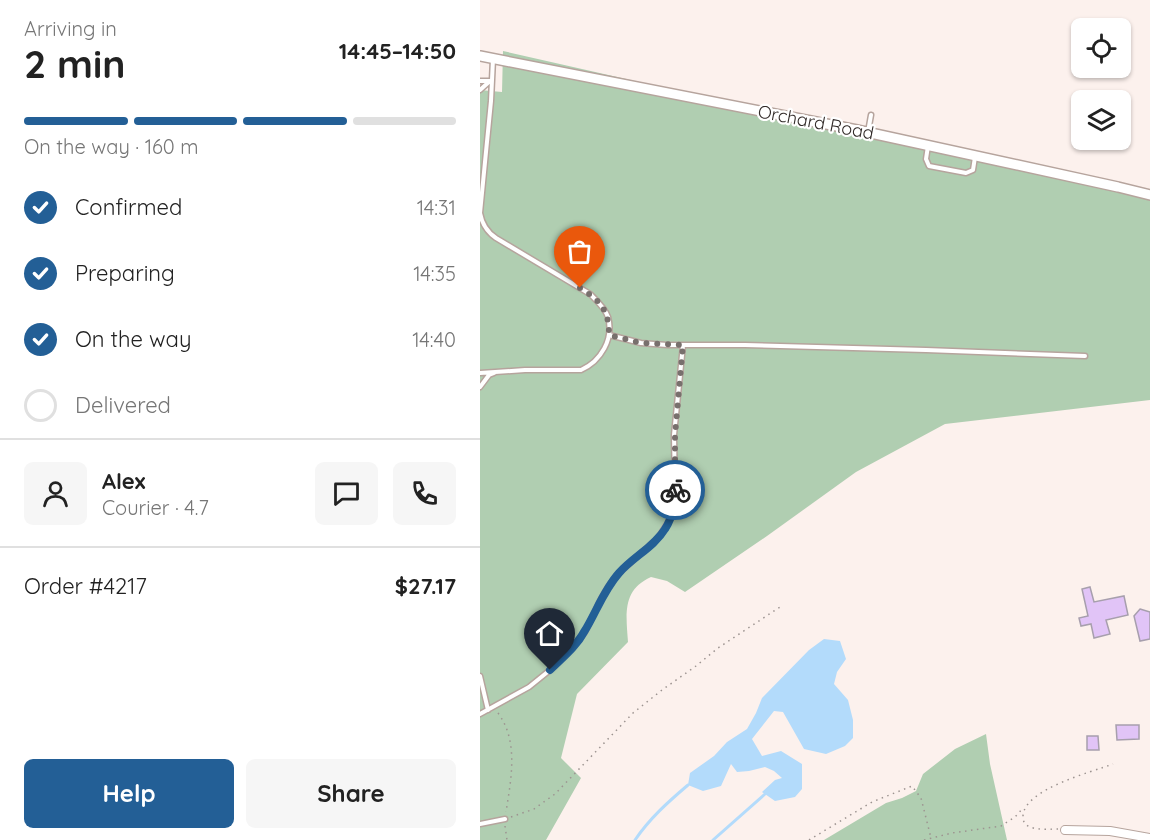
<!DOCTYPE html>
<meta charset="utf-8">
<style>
body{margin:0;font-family:Quicksand,sans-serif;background:#f6f6f6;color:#222;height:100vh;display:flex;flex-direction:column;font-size:22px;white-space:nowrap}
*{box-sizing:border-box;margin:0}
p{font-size:20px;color:#767676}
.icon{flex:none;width:33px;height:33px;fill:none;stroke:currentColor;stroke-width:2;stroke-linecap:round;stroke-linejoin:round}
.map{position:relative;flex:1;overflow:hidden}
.panel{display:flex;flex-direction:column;background:#fff;width:480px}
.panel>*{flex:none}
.buttons{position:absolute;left:591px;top:18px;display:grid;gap:12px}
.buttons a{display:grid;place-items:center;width:60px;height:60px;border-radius:9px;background:#fff;box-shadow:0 2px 4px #0004;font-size:30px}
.pin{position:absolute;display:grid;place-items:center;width:51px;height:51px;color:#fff;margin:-62px -26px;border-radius:50% 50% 50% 0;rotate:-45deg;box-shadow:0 0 6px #0007}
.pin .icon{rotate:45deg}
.courier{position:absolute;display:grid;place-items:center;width:60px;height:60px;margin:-30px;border:4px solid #235f96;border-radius:50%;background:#fff;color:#222;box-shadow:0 2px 8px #0007}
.head em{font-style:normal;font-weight:800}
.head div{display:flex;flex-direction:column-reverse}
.head{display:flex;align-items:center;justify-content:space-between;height:102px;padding:0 24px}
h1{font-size:39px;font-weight:800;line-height:45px}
.bar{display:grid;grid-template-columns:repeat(4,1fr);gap:9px 6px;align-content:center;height:72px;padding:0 24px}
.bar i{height:8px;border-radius:4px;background:#e0e0e0}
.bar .selected{background:#235f96}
.bar p{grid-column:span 4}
.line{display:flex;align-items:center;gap:15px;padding:0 24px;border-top:2px solid #e0e0e0}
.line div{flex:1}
.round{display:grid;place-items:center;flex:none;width:63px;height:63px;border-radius:9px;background:#f6f6f6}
ol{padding:0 24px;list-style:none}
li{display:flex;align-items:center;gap:18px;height:66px}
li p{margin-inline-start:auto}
li .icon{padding:6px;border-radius:50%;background:#235f96;color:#fff;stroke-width:4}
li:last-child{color:#767676}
li i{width:33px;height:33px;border:3px solid #e0e0e0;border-radius:50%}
.cta{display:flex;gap:12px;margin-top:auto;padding:12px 24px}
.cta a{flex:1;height:69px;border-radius:9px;background:#235f96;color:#fff;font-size:24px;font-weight:800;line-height:69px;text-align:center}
.cta a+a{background:#f6f6f6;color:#222}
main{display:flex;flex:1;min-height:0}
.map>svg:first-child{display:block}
</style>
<main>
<section class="panel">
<div class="head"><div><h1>2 min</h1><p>Arriving in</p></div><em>14:45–14:50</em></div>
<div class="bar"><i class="selected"></i><i class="selected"></i><i class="selected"></i><i></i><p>On the way · 160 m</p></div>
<ol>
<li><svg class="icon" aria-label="check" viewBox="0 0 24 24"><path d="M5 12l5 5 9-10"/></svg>Confirmed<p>14:31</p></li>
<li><svg class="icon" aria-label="check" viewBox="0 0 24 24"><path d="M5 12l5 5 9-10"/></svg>Preparing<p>14:35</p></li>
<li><svg class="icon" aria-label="check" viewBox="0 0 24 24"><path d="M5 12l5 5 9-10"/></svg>On the way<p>14:40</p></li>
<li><i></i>Delivered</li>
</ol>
<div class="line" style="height:108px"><a class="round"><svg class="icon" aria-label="person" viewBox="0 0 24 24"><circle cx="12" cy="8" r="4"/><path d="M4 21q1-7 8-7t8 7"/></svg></a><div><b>Alex</b><p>Courier · 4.7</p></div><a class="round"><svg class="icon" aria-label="chat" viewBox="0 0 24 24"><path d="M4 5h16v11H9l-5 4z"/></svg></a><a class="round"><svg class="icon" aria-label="phone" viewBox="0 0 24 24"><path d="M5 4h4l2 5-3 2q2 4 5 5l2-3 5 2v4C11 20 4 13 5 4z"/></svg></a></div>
<div class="line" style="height:78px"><div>Order #4217</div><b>$27.17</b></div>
<div class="cta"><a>Help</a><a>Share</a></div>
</section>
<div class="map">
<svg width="670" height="840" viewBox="0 0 670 840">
<rect width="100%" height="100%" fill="#fcf1ed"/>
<!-- green -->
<path fill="#b0ceb1" d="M23,51L670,198V400L465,424L376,472L287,536L205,592L187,581L171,577C142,590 146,614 148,642L97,694L81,758L101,778L66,840H0V90L22,92Z
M506,734L510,764L527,840H344L406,803L422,798L436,791L443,774L475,749Z"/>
<!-- water -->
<path fill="#b3dbfb" d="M344,639L360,641L366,659L357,672L354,684L368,700L373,720V738L365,746L346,754L324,749L303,712L294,711L272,739L282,756L301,751L322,764V789L315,797L295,801L282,792L295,780L302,778L294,771L285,767L269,771L257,772L251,764L241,786L223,791L208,785L210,773L234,756L247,742L267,729L276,713L282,698L329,650Z"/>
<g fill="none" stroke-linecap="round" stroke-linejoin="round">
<!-- stream -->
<path stroke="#b3dbfb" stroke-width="3" d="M155,840C170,818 188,802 208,785
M233,840L285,794"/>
</g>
<!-- building -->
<path fill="#e1c4f7" stroke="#a79fad" stroke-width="1.5" d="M610,587L614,602L644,596L648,615L626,620L630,634L614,638L611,624L601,626L599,618L608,616L602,589Z
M660,609L670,612V639L660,641L654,616Z
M636,725H659V739L637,740Z
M607,736H618L619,750H607Z"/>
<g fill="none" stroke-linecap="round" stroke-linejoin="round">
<!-- service casing -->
<g stroke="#b6a49d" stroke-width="7">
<path id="service" d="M0,81H10
M0,90L10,81
M388,132L391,115
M448,146L446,159L449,166L486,173L493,170L495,157
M129,335L161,343L187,345H265L446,350L605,356
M0,373L45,370H101C121,361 134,339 128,317C125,308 117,301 110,294L16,238C7,232 2,224 0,213L11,101L13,59
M0,387L9,375L14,373
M0,676L8,710
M0,714L49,687L70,670L88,652L99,640L105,632L121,599L128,587L139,573L178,538L190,519L194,508L195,492L194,435L203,345
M0,824L25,819"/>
</g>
<!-- minor casing -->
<g stroke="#b6a49d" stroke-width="10">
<path id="minor" d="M585,830L630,831L670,838"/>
</g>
<!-- tertiary casing -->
<g stroke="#b6a49d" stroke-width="12">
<path id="tertiary" d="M0,56L377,130L638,187L670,195"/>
</g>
<!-- path -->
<path stroke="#9c9390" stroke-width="1.5" stroke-dasharray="1.5 4.5" stroke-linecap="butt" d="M18,713C39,741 31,780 26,812
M31,817L54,809L75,794L153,713L182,690L216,666L238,648L300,607
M25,826L27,840
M578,829C566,829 542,832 543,816C544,789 612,772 633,764
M329,840L392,802L432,786L441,798L451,838
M444,840L472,833L521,826L535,817L543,808"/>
<!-- service -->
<use href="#service" stroke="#fff" stroke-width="4"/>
<!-- minor -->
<use href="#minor" stroke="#fff" stroke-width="8"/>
<!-- tertiary -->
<use href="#tertiary" stroke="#fff" stroke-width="9"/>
</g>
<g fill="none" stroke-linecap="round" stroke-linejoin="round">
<!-- done -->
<path stroke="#78706d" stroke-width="6" stroke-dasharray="0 10.8" d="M100,288C121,301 129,310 129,335L161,343L203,345L195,435V490"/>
<!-- route -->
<path stroke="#235f96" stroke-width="8" d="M70,670C82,658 96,647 104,632C116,613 123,591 139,573C153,557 174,547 185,529C193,517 195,504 195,490"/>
</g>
<g text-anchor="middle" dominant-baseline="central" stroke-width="4.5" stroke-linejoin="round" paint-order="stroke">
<!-- street labels -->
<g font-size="18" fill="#312a28" stroke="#fff">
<text transform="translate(336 122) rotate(11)">Orchard Road</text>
</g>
</g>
</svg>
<div class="buttons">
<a><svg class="icon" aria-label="locate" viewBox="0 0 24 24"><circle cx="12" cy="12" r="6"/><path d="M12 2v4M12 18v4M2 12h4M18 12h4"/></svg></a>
<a><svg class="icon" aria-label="layers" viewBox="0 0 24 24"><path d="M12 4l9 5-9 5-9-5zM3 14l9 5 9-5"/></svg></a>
</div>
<div class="pin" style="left:100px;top:288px;background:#ea580c"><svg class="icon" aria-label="bag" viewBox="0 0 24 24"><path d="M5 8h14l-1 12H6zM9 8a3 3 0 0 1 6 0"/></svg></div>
<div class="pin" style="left:70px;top:670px;background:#1f2937"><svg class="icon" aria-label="home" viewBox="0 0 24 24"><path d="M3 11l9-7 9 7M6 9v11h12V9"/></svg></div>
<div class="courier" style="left:195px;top:490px"><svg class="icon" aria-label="bike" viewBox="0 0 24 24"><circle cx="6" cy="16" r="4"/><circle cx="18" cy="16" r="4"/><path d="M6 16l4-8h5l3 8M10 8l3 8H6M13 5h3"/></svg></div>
</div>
</main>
